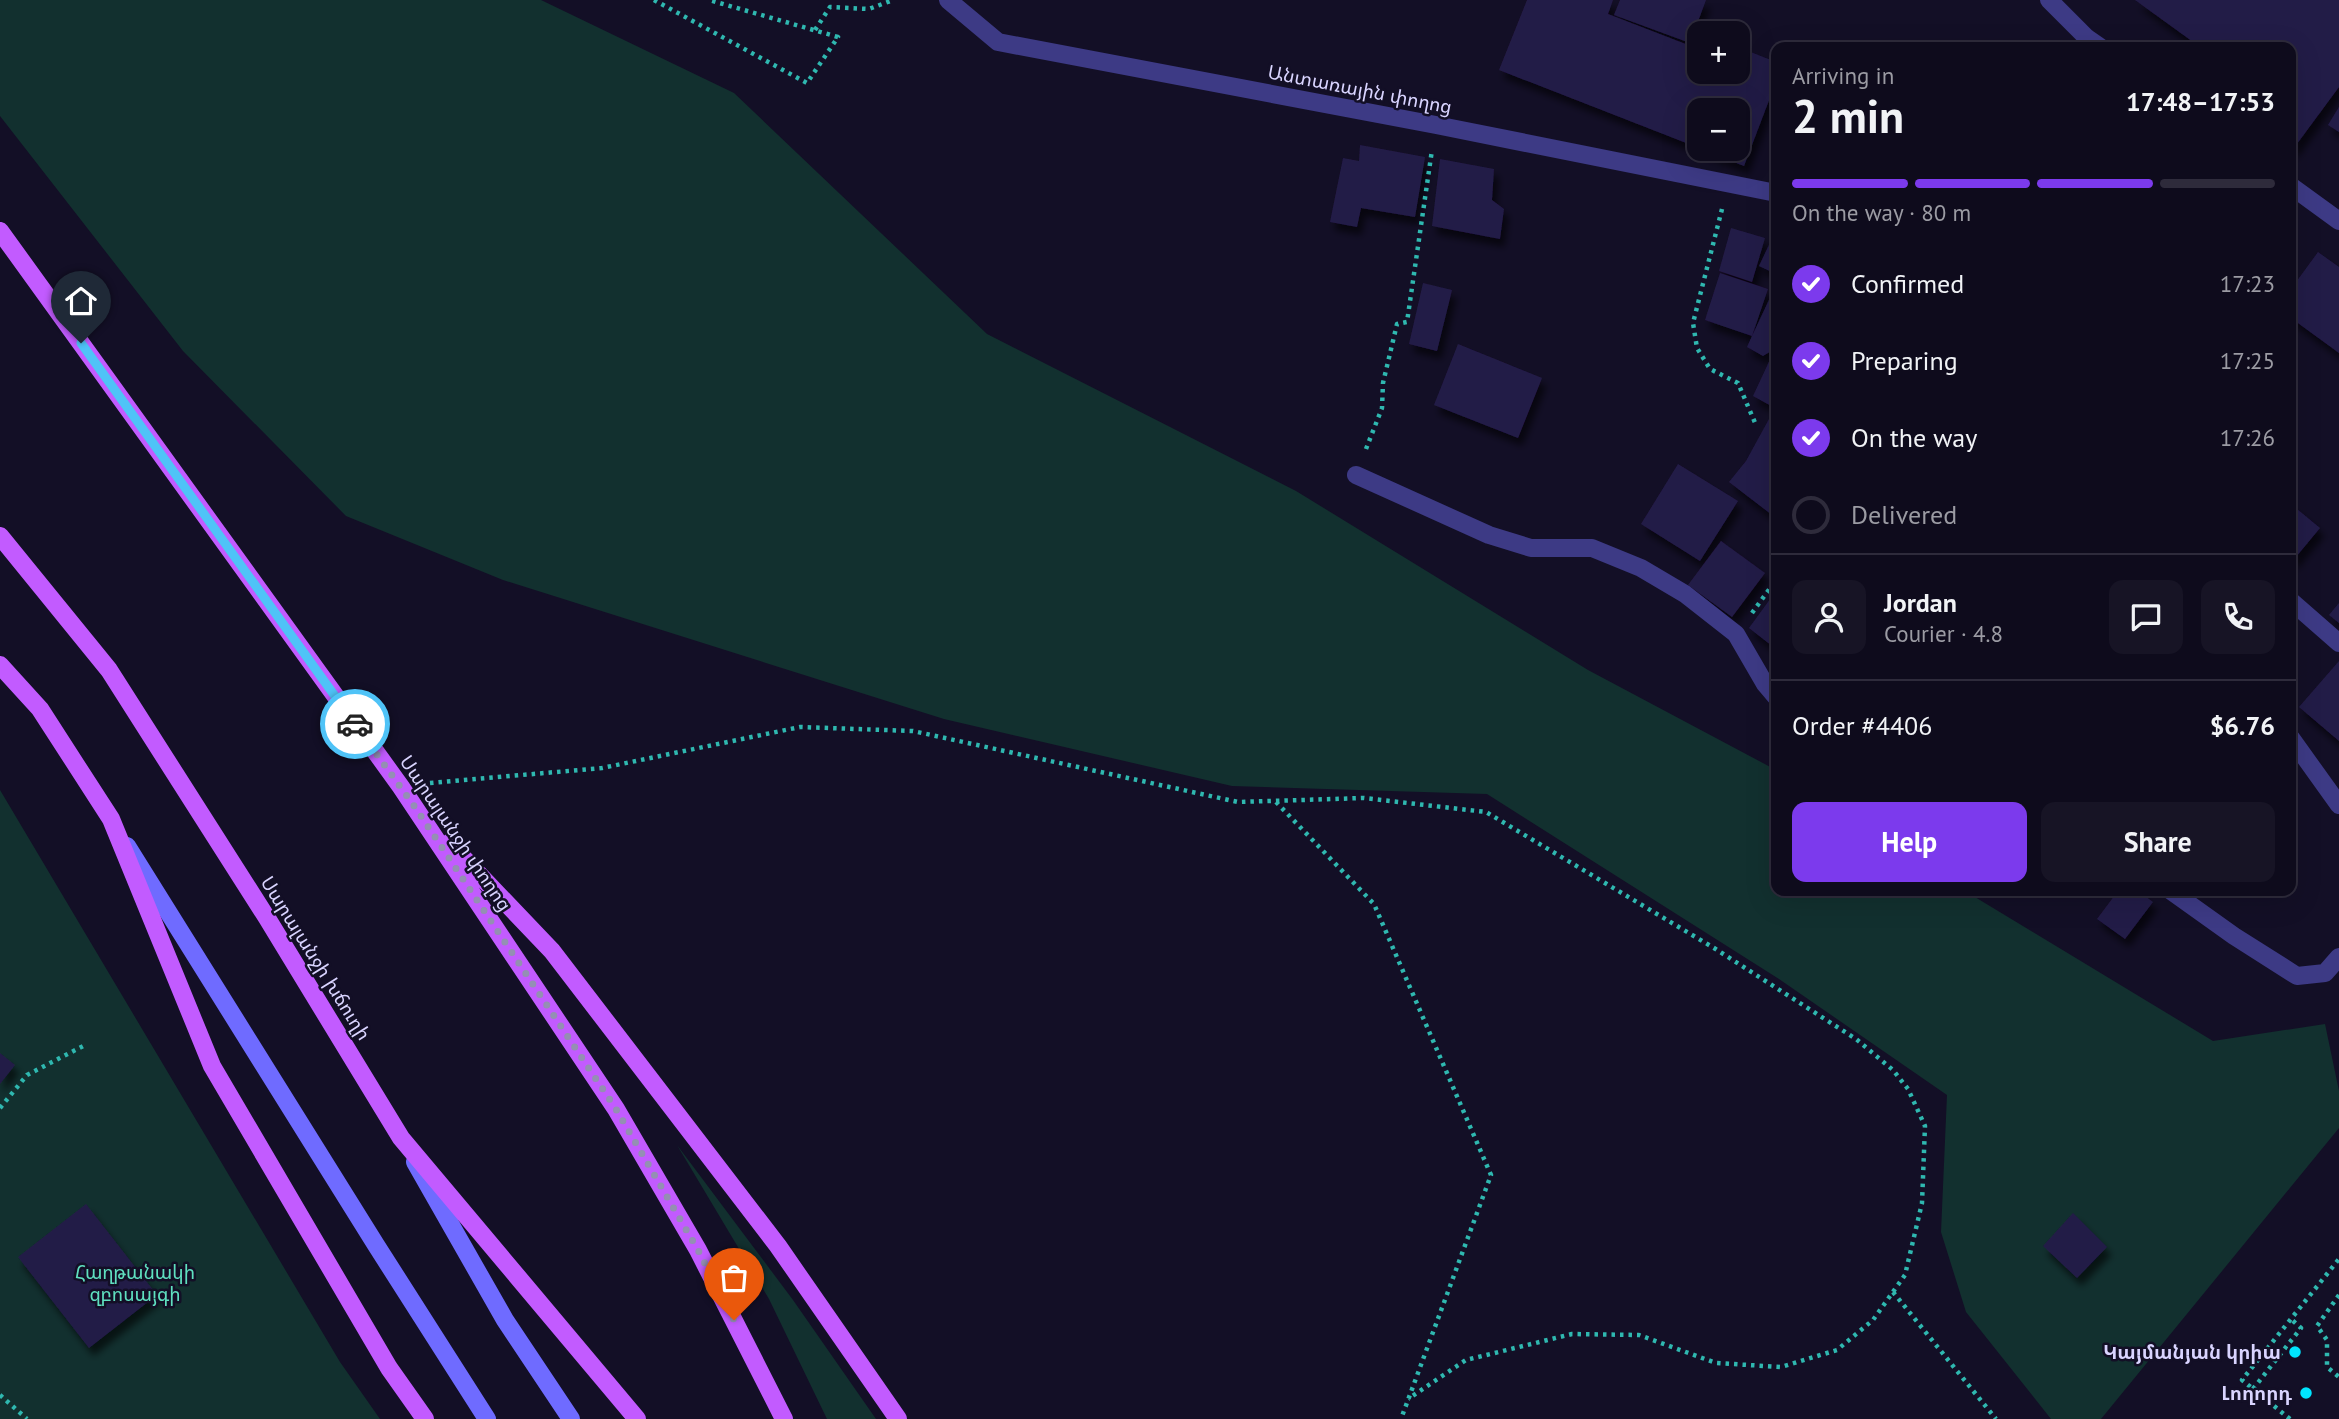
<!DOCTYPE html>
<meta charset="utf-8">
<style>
body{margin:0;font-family:"PT Sans","Noto Sans Armenian",sans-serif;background:#171425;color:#f1f3f6;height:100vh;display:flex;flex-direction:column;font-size:26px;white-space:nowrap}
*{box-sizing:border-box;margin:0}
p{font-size:23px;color:#9b9ba3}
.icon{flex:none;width:38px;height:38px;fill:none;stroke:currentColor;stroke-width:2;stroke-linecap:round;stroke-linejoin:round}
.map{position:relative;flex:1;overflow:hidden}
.panel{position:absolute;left:1771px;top:42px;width:525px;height:854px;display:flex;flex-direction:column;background:#0e0b1c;border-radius:14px;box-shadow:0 7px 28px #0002,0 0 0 2px #2e2b3b}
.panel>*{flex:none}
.fabs{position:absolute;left:1687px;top:21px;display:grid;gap:14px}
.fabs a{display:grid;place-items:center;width:63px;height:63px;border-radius:14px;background:#0e0b1c;box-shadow:0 7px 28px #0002,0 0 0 2px #2e2b3b;font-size:35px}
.pin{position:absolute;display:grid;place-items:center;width:60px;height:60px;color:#fff;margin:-72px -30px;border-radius:50% 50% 50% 0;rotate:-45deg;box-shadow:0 0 7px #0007}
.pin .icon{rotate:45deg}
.courier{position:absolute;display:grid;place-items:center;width:70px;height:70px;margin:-35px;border:5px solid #4fc3f7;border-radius:50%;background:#fff;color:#222;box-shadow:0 2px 9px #0007}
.headline em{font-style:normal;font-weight:600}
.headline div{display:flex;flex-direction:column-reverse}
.headline{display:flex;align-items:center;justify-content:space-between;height:119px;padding:0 21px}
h1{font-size:46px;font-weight:600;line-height:52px}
.bar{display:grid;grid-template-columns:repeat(4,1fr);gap:10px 7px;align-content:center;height:84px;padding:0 21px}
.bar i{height:9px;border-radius:5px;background:#2e2b3b}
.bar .selected{background:#7c3aed}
.bar p{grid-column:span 4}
.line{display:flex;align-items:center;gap:18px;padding:0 21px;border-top:2px solid #2e2b3b}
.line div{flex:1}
.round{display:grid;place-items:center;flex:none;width:74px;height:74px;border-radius:14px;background:#171425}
ol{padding:0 21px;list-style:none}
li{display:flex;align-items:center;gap:21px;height:77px}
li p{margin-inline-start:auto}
li .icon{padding:7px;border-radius:50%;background:#7c3aed;color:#fff;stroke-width:4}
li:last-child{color:#9b9ba3}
li i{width:38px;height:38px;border:4px solid #2e2b3b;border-radius:50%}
.button{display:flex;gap:14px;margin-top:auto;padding:14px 21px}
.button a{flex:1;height:80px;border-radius:14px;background:#7c3aed;color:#fff;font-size:28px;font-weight:600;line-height:80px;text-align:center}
.button a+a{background:#171425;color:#f1f3f6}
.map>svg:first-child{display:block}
</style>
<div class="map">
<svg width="2339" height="1419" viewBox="0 0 2339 1419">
<defs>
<filter id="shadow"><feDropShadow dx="4.5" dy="8" stdDeviation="3.5" flood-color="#0009"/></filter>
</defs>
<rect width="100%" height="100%" fill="#130f26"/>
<!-- green -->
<path fill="#12302f" d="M0,0H541L734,93L987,334L1296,491L1588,670L1776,770V891H1965L2213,1041L2325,1024L2339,1091V1128L2101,1419H2051L1966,1312L1941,1232L1947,1095L1779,979L1487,794L1232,786L944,719L503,580L346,516L183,351L0,116Z
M0,790L340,1362L380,1419H0Z
M677,1145L793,1300L876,1419H827L769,1299Z"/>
<!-- building -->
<path fill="#241b47" filter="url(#shadow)" d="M1527,0H1613L1608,14L1696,48L1699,39V72H1738V47L1776,62V82L1744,166L1700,149H1738V110H1699V148L1499,70Z
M1620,0H1706L1690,43L1614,15Z
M2135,0H2339V87L2291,152V47H2200Z
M2339,107V132L2328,125Z
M1360,145L1425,157L1415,217L1361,208L1357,227L1330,222L1343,158L1359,161Z
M1440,159L1494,169L1492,200L1504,209L1500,239L1432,226Z
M1731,228L1765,238L1752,282L1719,271Z
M1776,230V274L1759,266Z
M2318,252L2339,267V353L2291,318V289Z
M1720,273L1768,289L1752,336L1776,285V348L1763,356L1747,347L1752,336L1705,320Z
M1423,283L1452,290L1437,351L1409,344Z
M1458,344L1542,378L1518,438L1434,405Z
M1774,351L1776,352V518L1729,482L1746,461L1775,408L1753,396Z
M1678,464L1738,501L1700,561L1641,524Z
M2291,504L2320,528L2291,563Z
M1721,541L1765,573L1732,617L1688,585Z
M1776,591V649L1749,628Z
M2339,603V623L2329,615Z
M2339,661V741L2299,707Z
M2118,891H2138L2153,902L2125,939L2097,919Z
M0,1053L15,1065L0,1084Z
M86,1204L157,1295L89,1348L18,1257Z
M2073,1213L2107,1247L2077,1278L2043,1246Z"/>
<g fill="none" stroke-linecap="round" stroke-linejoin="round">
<!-- path -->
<path stroke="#2fb8b0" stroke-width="4.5" stroke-dasharray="3.5 5" stroke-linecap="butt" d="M654,0L807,83L838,37L709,0
M815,30L830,7L869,9L893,0
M1722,209L1693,323L1697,348L1710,369L1738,383L1756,425
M1366,449L1382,408L1383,383L1397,324L1407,322L1432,150
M1752,613L1776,580
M430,783L602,768L800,727L913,731L1238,802L1364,798L1486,812L1714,948L1856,1039L1893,1070L1908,1089L1925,1126L1922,1203L1905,1275L1873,1320L1837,1350L1781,1367L1716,1363L1639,1335L1572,1334L1466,1360L1408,1399
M1276,802L1374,904L1491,1175L1401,1419
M0,1108L27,1075L87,1044
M1893,1292L1996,1419
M2339,1295L2317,1326L2327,1340V1367L2339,1377
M2253,1389L2301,1328L2291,1319
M0,1395L27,1419
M2290,1419L2242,1380L2339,1259"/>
<!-- minor -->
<path stroke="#3d3a85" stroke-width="18" d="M948,0L998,42L1436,125L1776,193
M2049,0L2087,38L2100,47
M2291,186L2339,221
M1356,475L1489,535L1531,548H1592L1641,568L1685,594L1736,634L1765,684L1776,697
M2291,601L2339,643
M2291,738L2339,805
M2171,891L2234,936L2297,976L2325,973L2339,957"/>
<!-- secondary -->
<path stroke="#6f6bff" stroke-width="18" d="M127,846L376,1245L487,1419
M415,1162L505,1320L571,1419"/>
<!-- primary -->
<path stroke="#c25bff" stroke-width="18" d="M0,231L401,787L616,1109L698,1250L784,1419
M0,536L109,670L267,918L401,1138L637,1419
M0,665L40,709L111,819L212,1066L389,1368L425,1419
M449,843L552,951L778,1246L898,1419"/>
</g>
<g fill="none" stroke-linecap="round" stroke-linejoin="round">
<!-- done -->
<path stroke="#948fb3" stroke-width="7" stroke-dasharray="0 12.6" d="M355,724L417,810L616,1109L698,1250L734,1320"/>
<!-- route -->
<path stroke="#4fc3f7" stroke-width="9" d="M81,343L355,724"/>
</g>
<!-- markers -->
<g fill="#00e5ff" stroke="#130f26" stroke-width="2.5">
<circle cx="2295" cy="1352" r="7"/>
<circle cx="2306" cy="1393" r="7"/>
</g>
<g text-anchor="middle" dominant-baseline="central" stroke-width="5" stroke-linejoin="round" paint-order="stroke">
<!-- street labels -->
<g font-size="19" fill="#d9d4ff" stroke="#130f26">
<text transform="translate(1360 89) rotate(11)">Անտառային փողոց</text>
<text transform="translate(456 833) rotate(56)">Սարալանջի փողոց</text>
<text transform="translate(316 958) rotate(58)">Սարալանջի խճուղի</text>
</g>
<!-- park labels -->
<g font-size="19" fill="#5fe0c0" stroke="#130f26">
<text x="135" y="1272">Հաղթանակի<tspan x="135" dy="22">զբոսայգի</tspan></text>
</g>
<!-- poi labels -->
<g font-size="19" font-weight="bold" fill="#d9d4ff" stroke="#130f26" text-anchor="end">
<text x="2281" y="1352">Կայմանյան կրիա</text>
<text x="2292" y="1393">Լողորդ</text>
</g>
</g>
</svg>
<div class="fabs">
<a>+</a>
<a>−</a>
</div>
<div class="pin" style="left:734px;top:1320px;background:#ea580c"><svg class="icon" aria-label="bag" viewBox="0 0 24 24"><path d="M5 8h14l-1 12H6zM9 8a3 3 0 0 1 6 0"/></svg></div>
<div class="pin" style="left:81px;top:343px;background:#1f2937"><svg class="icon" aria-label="home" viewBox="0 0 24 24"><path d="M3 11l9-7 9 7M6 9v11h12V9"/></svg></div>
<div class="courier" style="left:355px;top:724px"><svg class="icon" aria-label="car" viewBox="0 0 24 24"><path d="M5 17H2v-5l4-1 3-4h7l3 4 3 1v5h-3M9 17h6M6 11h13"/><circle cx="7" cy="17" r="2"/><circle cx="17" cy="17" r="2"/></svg></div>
<section class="panel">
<div class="headline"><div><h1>2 min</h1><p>Arriving in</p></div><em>17:48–17:53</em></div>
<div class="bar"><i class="selected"></i><i class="selected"></i><i class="selected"></i><i></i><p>On the way · 80 m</p></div>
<ol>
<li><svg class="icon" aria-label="check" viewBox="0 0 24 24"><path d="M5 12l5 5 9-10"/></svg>Confirmed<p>17:23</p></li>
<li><svg class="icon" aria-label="check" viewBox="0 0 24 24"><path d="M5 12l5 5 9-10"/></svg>Preparing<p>17:25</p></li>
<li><svg class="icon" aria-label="check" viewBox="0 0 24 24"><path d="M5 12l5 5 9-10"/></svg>On the way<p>17:26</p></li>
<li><i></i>Delivered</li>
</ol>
<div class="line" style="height:126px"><a class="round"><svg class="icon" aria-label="person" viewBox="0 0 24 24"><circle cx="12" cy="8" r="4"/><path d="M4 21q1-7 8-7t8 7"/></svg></a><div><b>Jordan</b><p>Courier · 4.8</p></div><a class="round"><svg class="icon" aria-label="chat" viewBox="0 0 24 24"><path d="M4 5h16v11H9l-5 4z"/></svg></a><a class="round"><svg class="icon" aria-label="phone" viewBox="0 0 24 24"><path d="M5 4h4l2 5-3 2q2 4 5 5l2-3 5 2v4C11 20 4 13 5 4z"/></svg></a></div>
<div class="line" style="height:91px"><div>Order #4406</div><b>$6.76</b></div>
<div class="button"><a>Help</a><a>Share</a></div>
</section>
</div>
